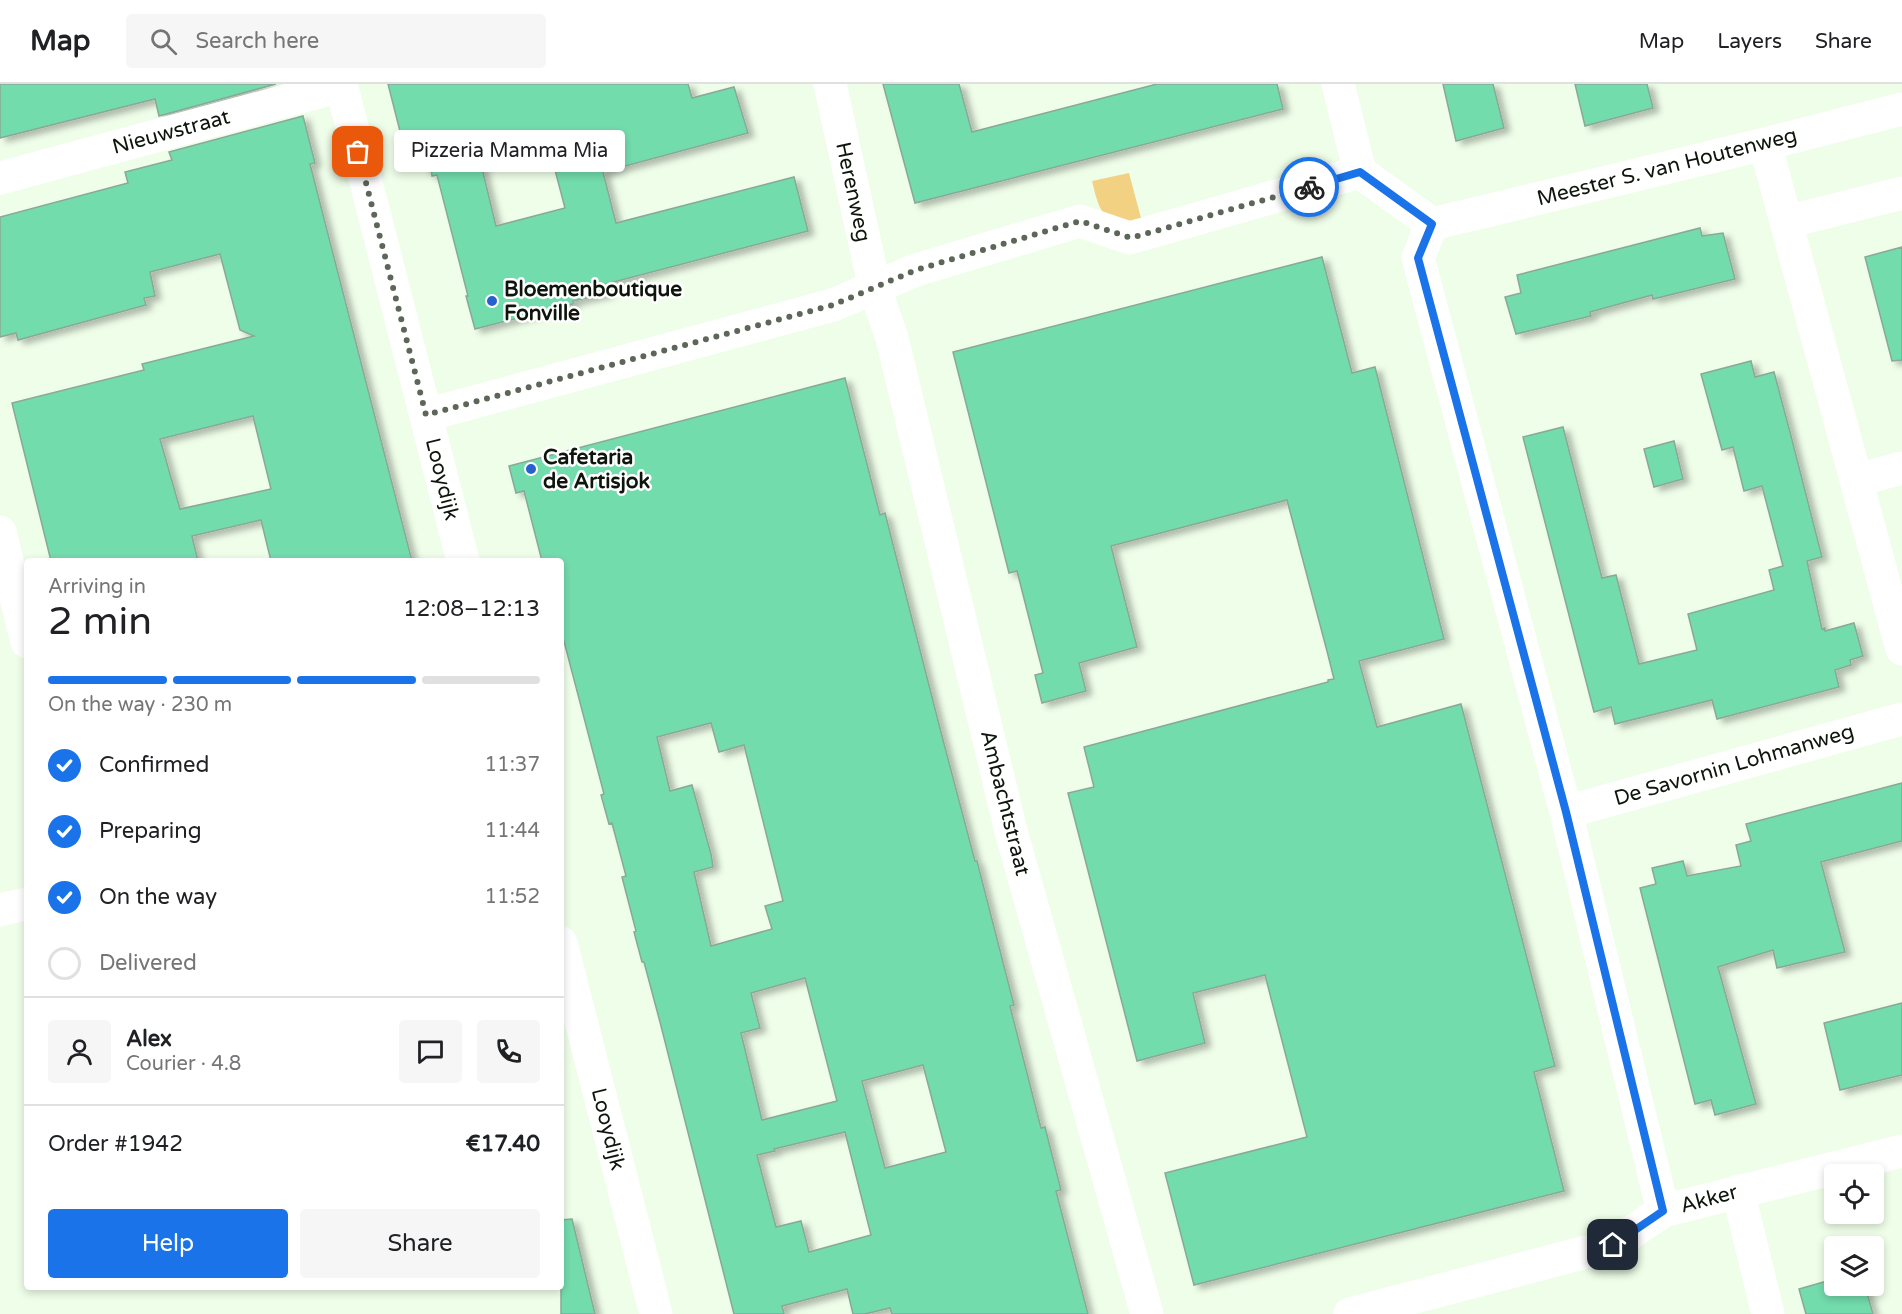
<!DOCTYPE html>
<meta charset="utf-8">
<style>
body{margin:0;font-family:"Varela Round",sans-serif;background:#f6f6f6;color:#202124;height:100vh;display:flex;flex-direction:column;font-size:22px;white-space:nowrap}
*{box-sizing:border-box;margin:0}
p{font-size:20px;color:#757577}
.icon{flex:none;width:33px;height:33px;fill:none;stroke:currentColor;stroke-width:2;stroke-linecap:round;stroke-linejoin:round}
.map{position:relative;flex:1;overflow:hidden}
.side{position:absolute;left:24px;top:474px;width:540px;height:732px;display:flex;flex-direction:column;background:#fff;border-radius:6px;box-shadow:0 3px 9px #0003}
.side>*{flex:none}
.fabs{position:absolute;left:1824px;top:1080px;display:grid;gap:12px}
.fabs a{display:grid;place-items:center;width:60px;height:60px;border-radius:6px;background:#fff;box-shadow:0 3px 9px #0003;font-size:30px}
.pin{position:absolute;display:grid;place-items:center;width:51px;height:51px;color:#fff;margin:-26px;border-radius:12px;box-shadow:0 3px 9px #0006}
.courier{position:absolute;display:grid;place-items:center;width:60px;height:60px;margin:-30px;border:4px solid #1a73e8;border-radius:50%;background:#fff;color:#222;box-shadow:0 2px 8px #0007}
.bubble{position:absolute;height:42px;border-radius:6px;background:#fff;box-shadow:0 3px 9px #0003;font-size:20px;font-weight:600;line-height:42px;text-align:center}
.head em{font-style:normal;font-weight:600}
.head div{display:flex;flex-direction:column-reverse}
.head{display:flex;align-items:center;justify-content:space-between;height:102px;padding:0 24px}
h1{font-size:39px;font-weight:600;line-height:45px}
.bar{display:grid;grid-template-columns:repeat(4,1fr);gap:9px 6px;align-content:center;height:72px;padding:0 24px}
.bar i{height:8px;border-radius:4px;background:#e0e0e0}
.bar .selected{background:#1a73e8}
.bar p{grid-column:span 4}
.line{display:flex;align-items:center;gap:15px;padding:0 24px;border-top:2px solid #e0e0e0}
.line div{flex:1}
.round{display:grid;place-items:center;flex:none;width:63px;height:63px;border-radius:6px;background:#f6f6f6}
ol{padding:0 24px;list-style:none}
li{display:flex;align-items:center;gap:18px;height:66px}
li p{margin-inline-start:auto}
li .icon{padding:6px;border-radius:50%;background:#1a73e8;color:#fff;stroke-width:4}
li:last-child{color:#757577}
li i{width:33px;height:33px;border:3px solid #e0e0e0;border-radius:50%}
.button{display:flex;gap:12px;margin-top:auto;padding:12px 24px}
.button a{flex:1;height:69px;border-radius:6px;background:#1a73e8;color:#fff;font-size:24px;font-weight:600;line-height:69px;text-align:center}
.button a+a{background:#f6f6f6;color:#202124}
header{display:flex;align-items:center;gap:36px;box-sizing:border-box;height:84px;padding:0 30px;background:#fff;border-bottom:2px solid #e0e0e0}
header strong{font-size:28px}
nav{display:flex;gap:33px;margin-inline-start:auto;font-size:21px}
.search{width:420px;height:54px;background:#f6f6f6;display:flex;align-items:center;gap:15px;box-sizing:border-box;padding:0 21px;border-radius:6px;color:#757577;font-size:22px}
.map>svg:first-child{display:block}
</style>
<header>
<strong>Map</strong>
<div class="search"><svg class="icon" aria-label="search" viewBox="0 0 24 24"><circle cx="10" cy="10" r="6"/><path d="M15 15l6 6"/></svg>Search here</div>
<nav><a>Map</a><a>Layers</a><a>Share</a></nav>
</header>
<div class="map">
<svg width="1902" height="1230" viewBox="0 0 1902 1230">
<defs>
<filter id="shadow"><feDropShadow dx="6" dy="4" stdDeviation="3" flood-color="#0004"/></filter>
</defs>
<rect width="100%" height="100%" fill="#effee9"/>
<!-- green -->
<path fill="#f2d282" d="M1129,89L1141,134C1134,135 1123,140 1117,138C1099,134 1096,112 1092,97Z"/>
<!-- building -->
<path fill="#73dcad" stroke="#8aa898" stroke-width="1.5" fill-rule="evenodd" filter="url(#shadow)" d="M0,0H276L159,32L155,15L0,54Z
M388,0H688L692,14L734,3L748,49L603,88L616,139L794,93L808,147L606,200L608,209L573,217V220L475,245L466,212H468L437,91L432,92L431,85L426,87L417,51L402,55ZM549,63L565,124L496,142L481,80Z
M883,0H959L972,48L1157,0H1277L1283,25L915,119Z
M1443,0H1493L1504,44L1456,57Z
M1575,0H1647L1653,24L1585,42Z
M303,32L315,79L310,80L412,477H271L261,436L192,452L198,477H51L12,319L144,286L142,280L254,252L240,246L220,170L150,188L155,212L144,214L146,221L18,256L16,249L0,253V133L128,99L125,88L172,76L169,68ZM253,332L271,405L180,425L160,355Z
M1700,144L1702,152L1723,149L1735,195L1653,215L1652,211L1590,228L1591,232L1516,250L1505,213L1521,209L1517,191Z
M1902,163V276L1892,277L1865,173Z
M1322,173L1352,289L1375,283L1444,555L1359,577L1377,643L1461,620L1555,982L1534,988L1564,1107L1194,1201L1165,1089L1307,1053L1265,891L1193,909L1205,959L1137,977L1068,709L1094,703L1084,663L1328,598V596L1334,595L1327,567L1287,416L1111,462L1137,563L1079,579L1086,607L1042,619L1035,591L1043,589L1017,487L1009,489L953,268Z
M1751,277L1755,293L1774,288L1790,348L1822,473L1807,477L1822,545L1825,544V547L1854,539L1863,572L1850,576L1851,581L1835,586L1839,603L1717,635L1712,616L1615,640L1611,623L1594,628L1523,353L1563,343L1602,494L1616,491L1639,580L1697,566L1688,530L1774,506L1769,486L1783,482L1762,402L1744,407L1733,363L1722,366L1701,290Z
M845,294L880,431L885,429L942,652L975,777H977L1014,921L1010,922L1041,1044L1045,1043L1061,1106L1056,1107L1088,1230H892L890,1224L865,1230H853L847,1205L782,1222L784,1230H734L660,938L644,878H642L634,848L636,847L622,793L626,792L612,739L609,740L601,711L604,710L561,546V477H542L524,407L516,409L509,382ZM711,639L719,668L744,661L783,817L765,822L772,845L711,862L694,788L713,783L711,770L692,701L670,707L657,653ZM805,894L837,1017L762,1036L741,949L760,944L751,909ZM923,981L946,1068L885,1084L862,997ZM845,1048L871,1151L809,1168L801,1137L776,1143L757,1071L775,1067L774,1065Z
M1674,357L1683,395L1654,403L1644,365Z
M1902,699V757L1821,778L1845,868L1777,884L1773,866L1718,883L1756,1020L1715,1031L1711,1016L1695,1020L1640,804L1656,800L1652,784L1683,777L1687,792L1741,782L1736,761L1751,757L1746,740Z
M1902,919V991L1840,1006L1824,939Z
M572,1135L595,1230H561V1136Z
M1834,1195V1202H1865L1873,1230H1806L1799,1205Z"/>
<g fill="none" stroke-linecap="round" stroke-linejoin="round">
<!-- street -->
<path stroke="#fff" stroke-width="33" d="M341,0L463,477
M830,0L875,205L892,254L1011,747L1147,1230
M1338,0L1360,88
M1765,60L1902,565
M1360,88L1432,140
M0,94L341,2
M1786,138L1902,109
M1432,140L1418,174L1566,728L1663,1127
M1432,140L1765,60L1902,25
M426,331L833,221L916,186L1080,137L1130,154L1360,88
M1857,396L1902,384
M0,448L27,558
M1566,728L1902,635
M0,826L27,820
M561,859L656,1230
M1738,1107L1768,1230
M1350,1230L1613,1161L1663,1127L1902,1067"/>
</g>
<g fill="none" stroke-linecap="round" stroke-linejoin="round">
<!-- done -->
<path stroke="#5d6759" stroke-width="6" stroke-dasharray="0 10.8" d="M358,68L426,331L833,221L916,186L1080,137L1131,154L1309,103"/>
<!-- route -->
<path stroke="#1a73e8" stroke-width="8" d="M1309,103L1360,88L1432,140L1418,174L1566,728L1663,1127L1613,1161"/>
</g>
<!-- markers -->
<g fill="#2861cf" stroke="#fff" stroke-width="2">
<circle cx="492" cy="217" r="6"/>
<circle cx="531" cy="385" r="6"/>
</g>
<g text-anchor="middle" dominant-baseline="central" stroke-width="5" stroke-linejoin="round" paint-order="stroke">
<!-- street labels -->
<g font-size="21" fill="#0e150c" stroke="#fff">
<text transform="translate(171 48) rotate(-15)">Nieuwstraat</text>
<text transform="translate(1667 83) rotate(-14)">Meester S. van Houtenweg</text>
<text transform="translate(853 108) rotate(78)">Herenweg</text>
<text transform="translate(442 395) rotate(76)">Looydijk</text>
<text transform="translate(1734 681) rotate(-16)">De Savornin Lohmanweg</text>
<text transform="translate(1005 719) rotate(76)">Ambachtstraat</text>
<text transform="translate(608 1045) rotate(76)">Looydijk</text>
<text transform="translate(1709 1115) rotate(-15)">Akker</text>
</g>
<!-- poi labels -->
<g font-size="21" font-weight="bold" fill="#0e150c" stroke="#fff" text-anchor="start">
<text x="504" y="205">Bloemenboutique<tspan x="504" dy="24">Fonville</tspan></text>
<text x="543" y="373">Cafetaria<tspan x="543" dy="24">de Artisjok</tspan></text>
</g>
</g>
</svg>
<div class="fabs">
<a><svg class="icon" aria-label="locate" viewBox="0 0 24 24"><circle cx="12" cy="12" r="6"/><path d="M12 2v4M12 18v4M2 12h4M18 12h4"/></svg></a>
<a><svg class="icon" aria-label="layers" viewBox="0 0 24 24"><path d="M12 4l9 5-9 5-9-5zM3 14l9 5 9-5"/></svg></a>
</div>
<div class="pin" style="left:358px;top:68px;background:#ea580c"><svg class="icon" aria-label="bag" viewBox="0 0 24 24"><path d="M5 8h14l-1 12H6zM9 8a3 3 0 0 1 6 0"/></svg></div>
<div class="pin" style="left:1613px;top:1161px;background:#1f2937"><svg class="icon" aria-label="home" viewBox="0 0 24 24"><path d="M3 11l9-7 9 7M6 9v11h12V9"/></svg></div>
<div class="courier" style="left:1309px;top:103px"><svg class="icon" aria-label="bike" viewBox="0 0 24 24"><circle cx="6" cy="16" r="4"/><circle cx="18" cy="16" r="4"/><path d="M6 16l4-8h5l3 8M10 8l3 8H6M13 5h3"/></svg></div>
<div class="bubble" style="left:394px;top:46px;width:231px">Pizzeria Mamma Mia</div>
<section class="side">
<div class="head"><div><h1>2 min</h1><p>Arriving in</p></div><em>12:08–12:13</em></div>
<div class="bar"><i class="selected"></i><i class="selected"></i><i class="selected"></i><i></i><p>On the way · 230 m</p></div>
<ol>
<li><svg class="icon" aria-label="check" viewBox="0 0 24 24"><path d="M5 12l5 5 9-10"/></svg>Confirmed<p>11:37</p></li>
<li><svg class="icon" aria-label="check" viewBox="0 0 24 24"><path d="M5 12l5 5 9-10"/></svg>Preparing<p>11:44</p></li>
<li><svg class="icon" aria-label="check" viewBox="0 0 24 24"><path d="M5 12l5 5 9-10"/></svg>On the way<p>11:52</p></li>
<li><i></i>Delivered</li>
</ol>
<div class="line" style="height:108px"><a class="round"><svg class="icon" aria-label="person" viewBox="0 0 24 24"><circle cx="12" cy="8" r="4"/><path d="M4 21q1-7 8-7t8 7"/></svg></a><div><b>Alex</b><p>Courier · 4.8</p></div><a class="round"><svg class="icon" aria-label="chat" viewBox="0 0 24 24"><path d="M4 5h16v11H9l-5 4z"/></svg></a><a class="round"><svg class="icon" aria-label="phone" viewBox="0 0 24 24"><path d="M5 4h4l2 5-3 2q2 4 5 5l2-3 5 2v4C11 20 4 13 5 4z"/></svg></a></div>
<div class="line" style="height:78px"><div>Order #1942</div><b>€17.40</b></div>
<div class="button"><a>Help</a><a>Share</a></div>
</section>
</div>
